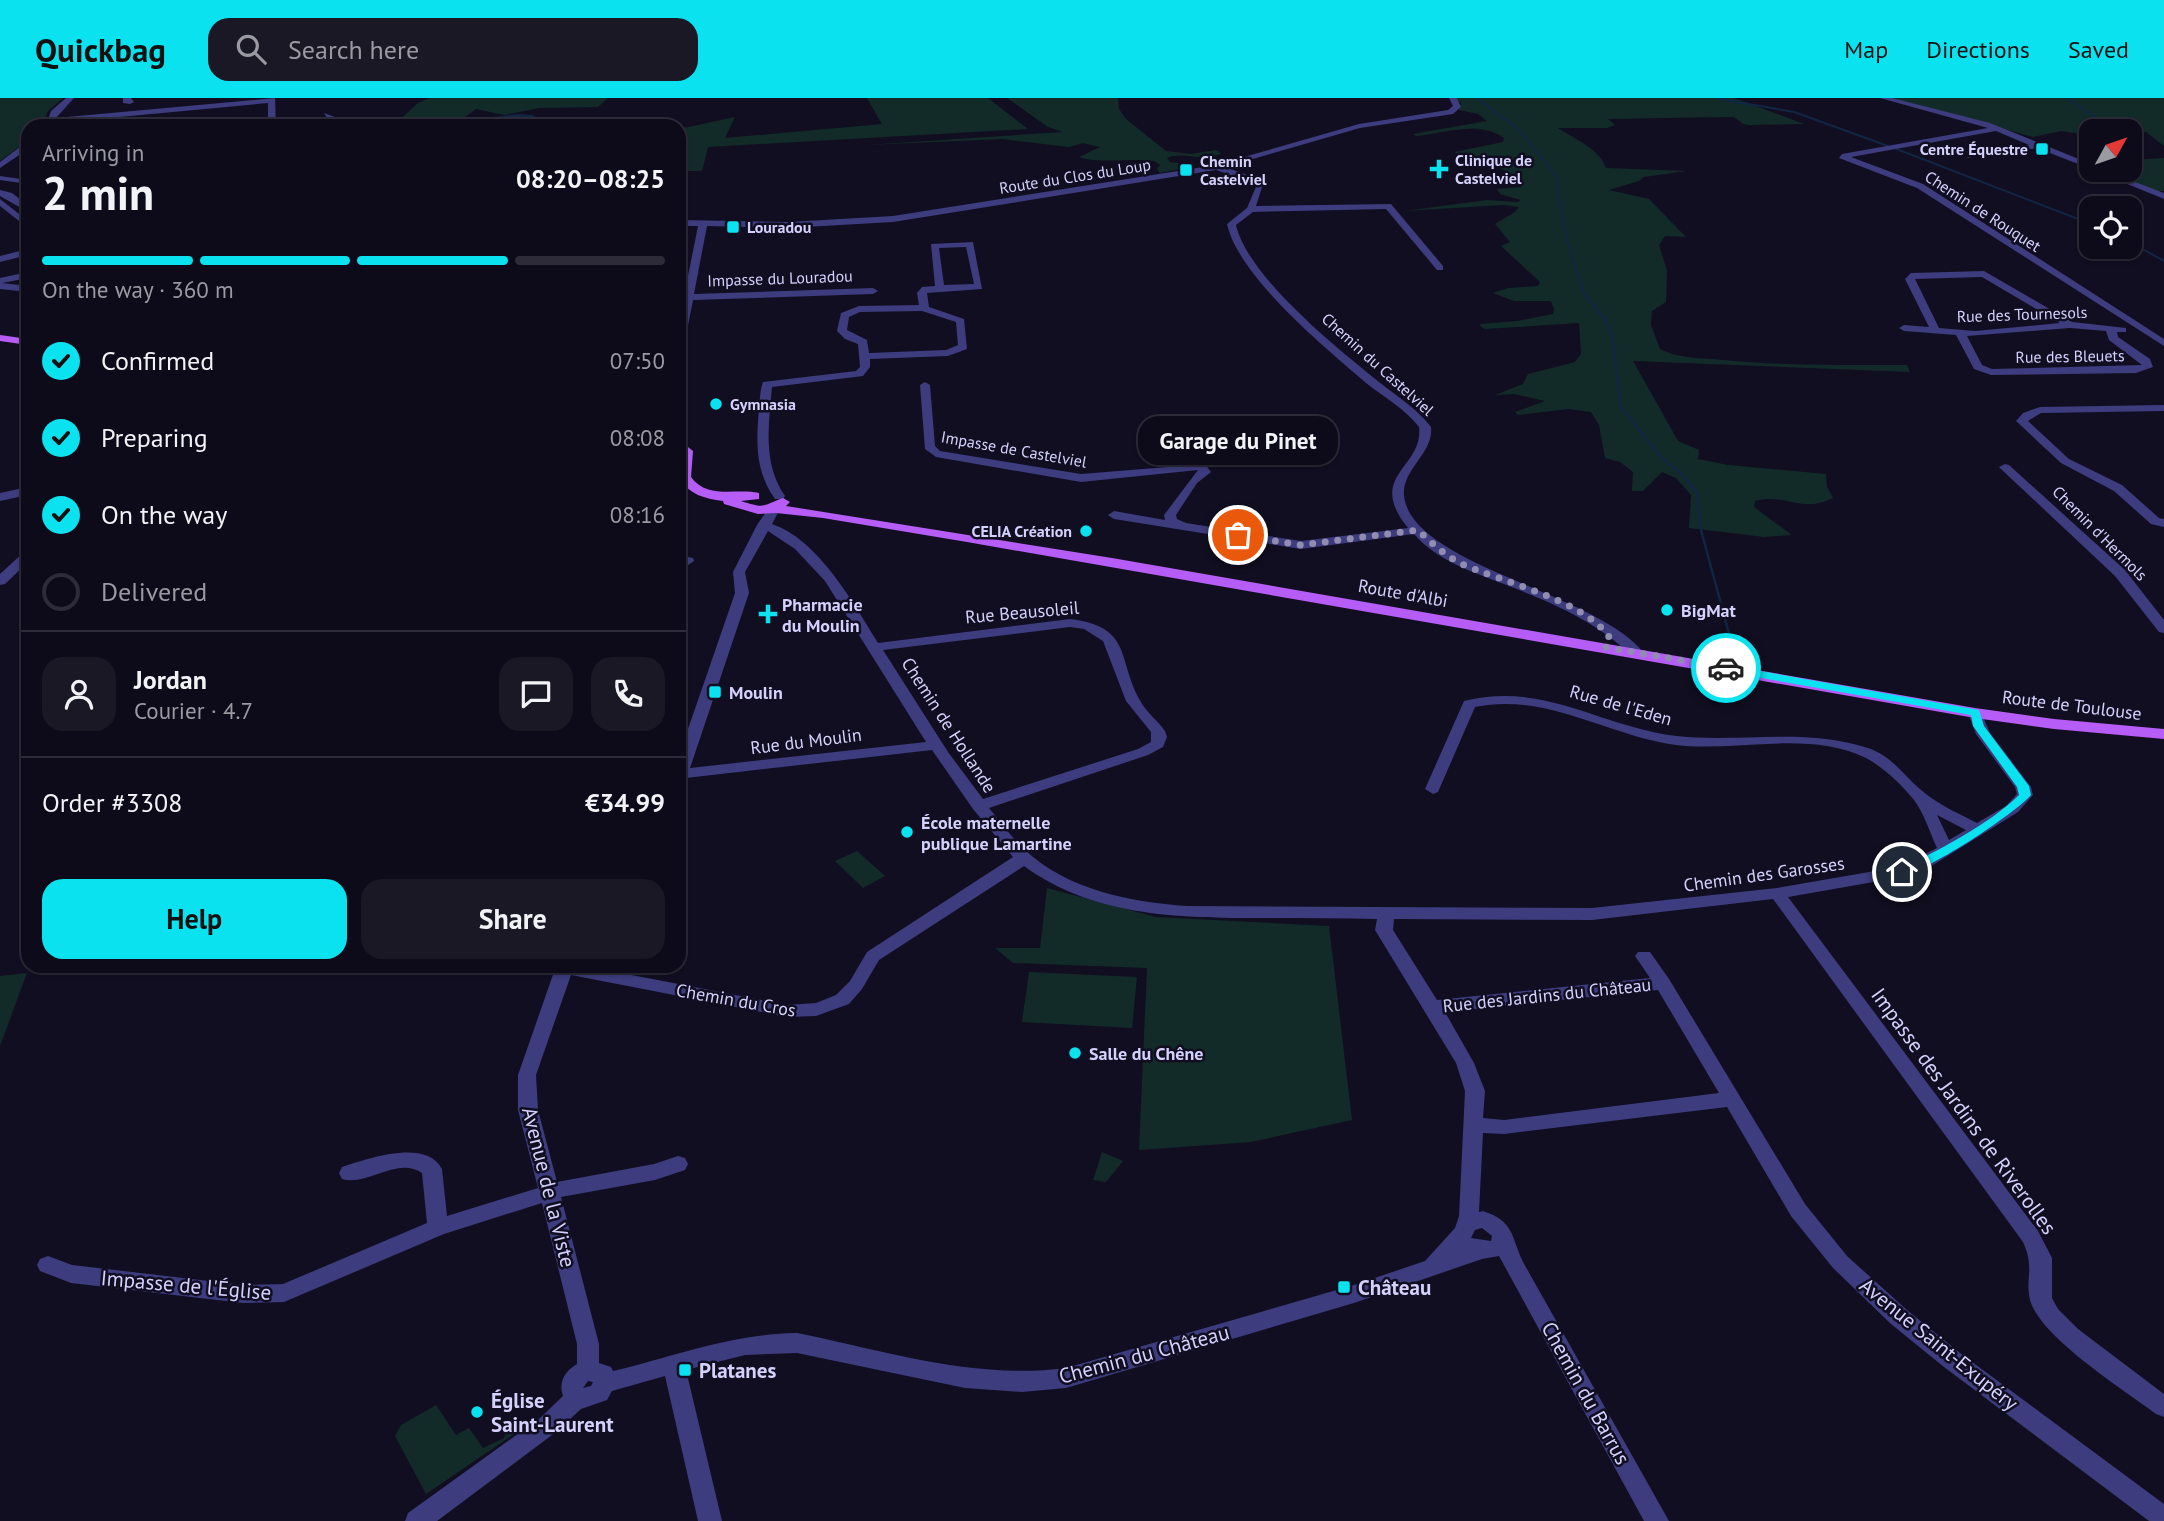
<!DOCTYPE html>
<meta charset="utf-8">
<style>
body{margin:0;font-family:"PT Sans",sans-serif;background:#1b1826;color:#f1f3f6;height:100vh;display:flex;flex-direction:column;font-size:26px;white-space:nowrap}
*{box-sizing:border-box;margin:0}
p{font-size:23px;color:#9a9aa2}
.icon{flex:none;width:38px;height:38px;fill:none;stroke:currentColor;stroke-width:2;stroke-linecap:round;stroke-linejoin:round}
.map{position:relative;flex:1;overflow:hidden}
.side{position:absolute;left:21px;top:21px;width:665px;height:854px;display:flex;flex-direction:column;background:#0d0a19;border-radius:21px;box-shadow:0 2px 5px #0004,0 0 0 2px #2d2b38}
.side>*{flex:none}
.needle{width:46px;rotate:50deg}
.controls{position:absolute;left:2079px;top:21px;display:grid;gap:14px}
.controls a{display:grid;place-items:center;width:63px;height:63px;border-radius:14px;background:#0d0a19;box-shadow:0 2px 5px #0004,0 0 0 2px #2d2b38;font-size:35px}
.pin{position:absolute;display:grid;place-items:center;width:60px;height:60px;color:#fff;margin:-30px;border:4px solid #fff;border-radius:50%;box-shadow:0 2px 7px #0007}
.courier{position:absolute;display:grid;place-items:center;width:70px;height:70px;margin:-35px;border:5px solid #0be2ef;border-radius:50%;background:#fff;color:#222;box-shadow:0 2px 9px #0007}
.bubble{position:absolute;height:49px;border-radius:21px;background:#0d0a19;box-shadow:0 2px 5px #0004,0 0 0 2px #2d2b38;font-size:23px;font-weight:800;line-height:49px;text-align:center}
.headline em{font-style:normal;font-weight:800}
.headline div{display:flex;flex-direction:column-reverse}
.headline{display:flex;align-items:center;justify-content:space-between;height:119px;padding:0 21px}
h1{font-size:46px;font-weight:800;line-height:52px}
.bar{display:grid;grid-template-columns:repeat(4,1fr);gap:10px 7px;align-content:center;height:84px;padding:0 21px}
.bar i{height:9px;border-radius:5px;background:#2d2b38}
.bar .current{background:#0be2ef}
.bar p{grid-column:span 4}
.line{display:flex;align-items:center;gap:18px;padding:0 21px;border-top:2px solid #2d2b38}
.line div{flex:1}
.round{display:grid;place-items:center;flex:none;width:74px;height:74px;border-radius:21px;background:#1b1826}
ol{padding:0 21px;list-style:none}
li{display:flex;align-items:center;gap:21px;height:77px}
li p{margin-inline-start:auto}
li .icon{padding:7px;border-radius:50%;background:#0be2ef;color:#111;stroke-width:4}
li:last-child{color:#9a9aa2}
li i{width:38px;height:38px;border:4px solid #2d2b38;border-radius:50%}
.primary-button{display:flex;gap:14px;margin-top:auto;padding:14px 21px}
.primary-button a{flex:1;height:80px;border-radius:21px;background:#0be2ef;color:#111;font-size:28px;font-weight:800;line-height:80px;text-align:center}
.primary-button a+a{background:#1b1826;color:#f1f3f6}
header{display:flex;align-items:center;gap:42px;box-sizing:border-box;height:98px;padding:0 35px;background:#0be2ef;color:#111}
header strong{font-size:33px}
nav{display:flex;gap:38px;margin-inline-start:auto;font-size:24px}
.search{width:490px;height:63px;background:#1b1826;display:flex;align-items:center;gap:18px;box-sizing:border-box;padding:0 24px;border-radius:21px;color:#9a9aa2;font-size:26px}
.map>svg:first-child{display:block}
</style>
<header>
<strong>Quickbag</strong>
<div class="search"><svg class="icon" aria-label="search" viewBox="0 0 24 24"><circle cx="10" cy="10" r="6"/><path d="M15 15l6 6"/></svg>Search here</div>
<nav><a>Map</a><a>Directions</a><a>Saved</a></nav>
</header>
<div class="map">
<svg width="2164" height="1423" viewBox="0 0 2164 1423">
<rect width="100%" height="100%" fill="#110e21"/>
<!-- green -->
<path fill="#122b29" d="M0,0H63L47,14L44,28H28V42L0,63Z
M430,0H608L598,9L539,10L504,17L476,11L453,28H393L418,5Z
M867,0H988L1028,31L708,49L702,73H679V31L735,19L725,40L882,26Z
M1007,0H1118L1119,11L1126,21L1166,53L1191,56L1216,52L1221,55C1203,66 1184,52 1167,60L1170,64L1196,68L1160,75L1157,71L1160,67L1154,63C1132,60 1097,66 1079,59L1100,49L1083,45L1069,49L1002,41L866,47L1063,34L1048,29Z
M1456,0H1734L1804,26L1750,27L1743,26L1734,19H1724L1608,21L1615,27L1607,30H1558C1574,41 1599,50 1606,70L1686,73L1644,79L1639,83L1609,92L1649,101L1686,139L1665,138L1659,147L1667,173L1666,204L1652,213L1651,227L1660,251C1679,261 1702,260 1723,262C1784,268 1845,267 1907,267L1910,274L1633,263L1678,343L1699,352L1698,361L1728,367L1826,376L1827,389L1833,400C1800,416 1787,395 1755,403L1754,409L1792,437L1764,439L1689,430L1691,397L1676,380L1662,374L1643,393H1632L1633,374L1620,364L1605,360L1599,327L1591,314L1568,311L1518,317L1515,314L1545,303L1514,296L1495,297L1523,286L1528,276L1575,264L1581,256L1579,225L1485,231L1480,228L1481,226L1517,223L1553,216L1554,211L1551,203H1514L1493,195L1508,190L1538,188L1540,184L1501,148L1510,144L1495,126L1515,114L1519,109L1503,107L1405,113L1487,102L1517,104L1521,102L1500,96L1497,91L1521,89C1507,65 1478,65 1454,54L1503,44L1504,40C1480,22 1444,35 1416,38L1413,36L1487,23L1478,16L1459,12L1461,5Z
M1889,0H2164V48L2146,34L2138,33H2091L2081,36L2061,33L2033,39Z
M2164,60V93H2154L2103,72H2130V62Z
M857,753L885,778L863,790L835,763Z
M1047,790L1156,819L1329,828L1352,1022L1251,1044L1139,1052L1147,870L1013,865L995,850H1040Z
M1029,874L1137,879L1132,930L1022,924Z
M27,875L0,948V878Z
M1102,1054L1123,1063L1106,1084L1093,1082Z
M436,1307L456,1337L469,1330L483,1350L504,1340L506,1334L503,1328L508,1324L517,1334L426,1396L395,1338L401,1327Z"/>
<!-- water -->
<path fill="#102644" d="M517,16L532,17L537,20L524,28L474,27L486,20Z"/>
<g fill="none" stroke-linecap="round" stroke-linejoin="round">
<!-- stream-far1 -->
<path stroke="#102644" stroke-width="2" d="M1477,0L1520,33L1556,78L1563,124L1574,166
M1715,0L1794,14L1888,48
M2066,0L2114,31
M1894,50L2091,126
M2130,144L2164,163"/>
<!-- stream -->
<path stroke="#102644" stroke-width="2.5" d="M1574,164L1584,196L1605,221L1612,238L1621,309L1662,360L1681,375L1697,395L1701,432L1738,569"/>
<!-- minor -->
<path fill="#3c3c7e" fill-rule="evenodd" d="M66,0H74L56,20L275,0L276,28H268V5L55,25L54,28H46L51,13Z
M123,0H131L134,4L130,6L123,5Z
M1449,0H1457L1461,9L1453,16L1360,30L1225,69L1256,80L1263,86L1256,108L1391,106L1443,168V172H1437L1386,111L1253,114L1236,127C1248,178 1333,247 1374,280C1393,296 1415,308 1431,329C1434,355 1402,371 1404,397C1410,467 1595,494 1643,554L1641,557H1631C1597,524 1553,505 1509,488C1476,475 1438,464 1414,436L1301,451L1114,421L1108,417L1114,413L1165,422L1164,417L1198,372L1081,384L936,359L925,351L920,287L925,284L930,287L935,348L940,353L1081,376L1205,366L1211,374L1197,385L1176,417L1177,421L1186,425L1301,443L1408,430C1365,377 1424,370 1419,329C1405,311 1384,299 1366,285C1324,249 1239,179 1227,126L1247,110L1256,89L1250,84L1216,72L893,124L788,130L707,128L694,196L873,190L878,193L873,196L693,202L684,248L679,251V223L698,128H679V122L788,124L893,118L1216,67L1359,26L1448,12L1453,8Z
M1880,0H1892L1990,25L2091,66V71L2037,50L1967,60L1970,56L2029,47L1996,33L1851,59L1923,86L2164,241V248L1917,90L1839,60L1842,56L1988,30Z
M324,15L335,19L330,28H322L327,20Z
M25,45H28V51L0,70V64Z
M2093,72H2104L2164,95V101Z
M0,78L28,82V86L0,82Z
M0,92L12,95L28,107V114L0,98Z
M0,101L28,123V130L0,108Z
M973,144L982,191L927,195L929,209L964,221L967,251L948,258L870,261V269L863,278L772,289C769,326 762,365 785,398L783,401H775C755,373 756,344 759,311C760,302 760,292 763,284L856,273L860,269L858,246L845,241L837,233L841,215L859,208L919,207L917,195L922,189L935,188L931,146ZM966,149L974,186L944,187L939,150ZM922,213L956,224L958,247L946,252L869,255L867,242L847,232L849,219L860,214Z
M28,151V157L0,164V158Z
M1984,173L2072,224L2126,230V234H2117L2118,239L2150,261L2153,269L2136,275L1991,277L1974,271L1956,237L1904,233L1899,230L1904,227L1929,229L1905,181L1911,175ZM1982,179L2060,225L1975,233L1939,230L1915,181ZM2070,230L2106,233L2109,242L2142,267L1992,271L1982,267L1967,238Z
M28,174V180L2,185L28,188V194L0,191V180Z
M2164,307V313L2041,315L2028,323L2069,361L2122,387L2159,420L2164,421V429L2151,426L2114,393L2061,365L2016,323L2023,315L2040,309Z
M2005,366L2009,367L2125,472L2164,522V535L2159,534L2115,478L2001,371L1999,369Z
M28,389V397L0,403V395Z
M774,407L780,411L772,426C819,442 853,505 878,545L1070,521C1134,529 1116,561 1141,604C1147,615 1158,623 1165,633L1167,639L1163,649L1148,657L989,710C1001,724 1011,739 1025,752C1068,792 1130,804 1187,808L1592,810L1777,790L1898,769L1937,750C1930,735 1924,715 1914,702C1902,687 1883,669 1866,660C1809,632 1737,654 1676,647C1608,638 1546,594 1475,609L1438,694L1433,696L1425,691L1464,603C1544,583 1601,629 1677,638C1741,645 1805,629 1868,650C1893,658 1906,681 1926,696C1941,708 1960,716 1977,725L2006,708L2017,696L2015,689L1976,636L1968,615L1975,611L1980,612L1990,635L2031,689L2033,697L2018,714L1933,767L1908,778L1788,799L2038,1133L2052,1160V1200L2058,1211L2078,1231L2164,1296V1319L2156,1316C2124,1292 2040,1239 2030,1202C2025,1180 2035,1170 2023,1144L1773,801L1592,822L1394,821L1393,832L1437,902L1650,880L1635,858L1638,854H1650L1669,881L1805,1106L1847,1158L1907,1212L1960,1255L2164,1406V1423H2149L1944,1269L1891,1226L1833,1170L1791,1118L1727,1009L1504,1036L1483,1035L1479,1114L1483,1113C1514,1123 1511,1138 1523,1164L1669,1423H1644L1499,1158L1482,1161L1354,1205L1066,1290L1022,1294L965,1290L797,1255L745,1257L686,1272L722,1423H698L665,1278L612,1293L607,1302L581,1311L556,1334L437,1423H405L408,1415L540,1320L563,1298C558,1284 565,1273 577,1266V1246L542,1105L444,1136L284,1204L243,1205L71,1185L40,1173L37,1167L40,1161L48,1158L72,1167L243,1187L283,1186L427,1125L422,1075C397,1058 367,1089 342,1081L339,1075L342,1069C367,1061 426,1040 442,1071L447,1118L538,1090L518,1012V977L556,868H585L787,907L816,905L836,897L850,883L867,854L1013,759L973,711L932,652L686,680L679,684V657L735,495L733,474L757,427L770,408ZM768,433L795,451L825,483L926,644L690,670L749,495L745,474ZM1070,529L1084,531L1103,543L1126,603L1151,634V644L1138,651L983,701L948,654L883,552ZM1937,717L1966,732L1949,742ZM1024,768C1091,817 1174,820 1254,820C1295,820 1336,820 1377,821L1375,832L1456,965L1465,993L1459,1118L1455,1130L1425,1163L1354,1187L1066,1270C974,1282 886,1253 797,1235C730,1236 676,1258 613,1273L611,1269L599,1265V1246L561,1099L655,1082L685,1072L688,1066L685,1060L678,1058L654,1066L557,1084L538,1012L536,977L571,877L787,919L816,918L849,906L862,891L879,862ZM1658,892L1719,995L1504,1022L1483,1020L1485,993L1474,965L1445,914ZM1482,1130L1492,1138L1491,1143L1471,1140L1475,1132ZM588,1283L593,1284L591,1288L583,1290Z
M28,453V464L5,486L0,487V476L24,454Z
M679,457L693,460L694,463L688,467L679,465Z"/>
<!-- major -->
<path fill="#b75df7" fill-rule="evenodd" d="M0,237L28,241V247L0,243Z
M679,342L693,353L691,379C708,402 735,390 759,395V401L741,403C766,411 761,408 783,400L790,404L786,408L1112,460L1975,610L2054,621L2164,631V641L2054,631L1975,620L967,444L823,420L776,415L758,416L724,406L723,403C704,401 690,396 679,381L682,357Z"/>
</g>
<!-- route -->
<path fill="#0be2ef" d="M1726,567L1979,612L1984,628L2029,688L2031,697C2016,715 1919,780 1898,777V771C1935,755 1991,725 2019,697L2017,689L1973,628L1971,617L1722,573V568Z"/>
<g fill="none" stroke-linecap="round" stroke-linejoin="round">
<!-- done -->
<path stroke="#908db0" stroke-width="7" stroke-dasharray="0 12.6" d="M1238,437L1301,447L1418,432C1431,444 1444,457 1460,465C1501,484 1584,502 1609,539L1605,549L1726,570"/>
</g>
<!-- markers -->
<g fill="#0be2ef" stroke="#110e21" stroke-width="2.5">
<rect x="2035" y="44" width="14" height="14" rx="3.5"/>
<path d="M1435.5 60.5h7v7h7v7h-7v7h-7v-7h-7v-7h7z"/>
<rect x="1179" y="65" width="14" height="14" rx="3.5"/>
<rect x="726" y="122" width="14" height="14" rx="3.5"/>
<circle cx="716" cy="306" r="7"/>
<circle cx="1086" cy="433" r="7"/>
<circle cx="1667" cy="512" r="7"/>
<path d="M764.5 505.5h7v7h7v7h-7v7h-7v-7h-7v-7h7z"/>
<rect x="708" y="587" width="14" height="14" rx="3.5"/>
<circle cx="907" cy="734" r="7"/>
<circle cx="1075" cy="955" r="7"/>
<rect x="1337" y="1182" width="14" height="14" rx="3.5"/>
<rect x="678" y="1265" width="14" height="14" rx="3.5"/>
<circle cx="477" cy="1314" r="7"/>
</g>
<g text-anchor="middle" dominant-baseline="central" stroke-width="5" stroke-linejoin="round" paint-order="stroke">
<!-- far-poi labels -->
<g font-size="16" font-weight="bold" fill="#d4d1fd" stroke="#110e21" text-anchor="start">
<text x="2028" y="51" text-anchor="end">Centre Équestre</text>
<text x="1455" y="62">Clinique de<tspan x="1455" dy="18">Castelviel</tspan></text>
<text x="1200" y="63">Chemin<tspan x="1200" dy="18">Castelviel</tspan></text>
<text x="747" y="129">Louradou</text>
<text x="730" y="306">Gymnasia</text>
<text x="1072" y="433" text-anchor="end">CELIA Création</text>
</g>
<!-- far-street labels -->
<g font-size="16" fill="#d4d1fd" stroke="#110e21">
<text transform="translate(1075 78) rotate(-9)">Route du Clos du Loup</text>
<text transform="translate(1983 113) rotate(33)">Chemin de Rouquet</text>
<text transform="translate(780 180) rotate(-2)">Impasse du Louradou</text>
<text transform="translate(2022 216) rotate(-2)">Rue des Tournesols</text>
<text transform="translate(2070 258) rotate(-1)">Rue des Bleuets</text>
<text transform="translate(1378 266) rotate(42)">Chemin du Castelviel</text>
<text transform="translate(1014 351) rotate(10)">Impasse de Castelviel</text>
<text transform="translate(2100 435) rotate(45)">Chemin d'Hermols</text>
</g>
<!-- street labels -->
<g font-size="18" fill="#d4d1fd" stroke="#110e21">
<text transform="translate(1403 495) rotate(10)">Route d'Albi</text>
<text transform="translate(1022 514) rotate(-5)">Rue Beausoleil</text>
<text transform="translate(1621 607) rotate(16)">Rue de l'Eden</text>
<text transform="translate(2072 607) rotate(7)">Route de Toulouse</text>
<text transform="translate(949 627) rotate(57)">Chemin de Hollande</text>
<text transform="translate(806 643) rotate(-7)">Rue du Moulin</text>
<text transform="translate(1764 776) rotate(-8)">Chemin des Garosses</text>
<text transform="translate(1547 897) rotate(-6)">Rue des Jardins du Château</text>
<text transform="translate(736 902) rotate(10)">Chemin du Cros</text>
</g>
<!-- poi labels -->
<g font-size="18" font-weight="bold" fill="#d4d1fd" stroke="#110e21" text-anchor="start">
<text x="782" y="506">Pharmacie<tspan x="782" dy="21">du Moulin</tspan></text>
<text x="1681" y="512">BigMat</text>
<text x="729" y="594">Moulin</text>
<text x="921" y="724">École maternelle<tspan x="921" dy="21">publique Lamartine</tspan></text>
<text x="1089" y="955">Salle du Chêne</text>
</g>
<!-- near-street labels -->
<g font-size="21" fill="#d4d1fd" stroke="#110e21">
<text transform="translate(1964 1013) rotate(54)">Impasse des Jardins de Riverolles</text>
<text transform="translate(549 1089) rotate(76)">Avenue de la Viste</text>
<text transform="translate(186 1187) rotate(5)">Impasse de l'Église</text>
<text transform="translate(1939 1246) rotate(39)">Avenue Saint-Exupéry</text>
<text transform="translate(1144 1256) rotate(-15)">Chemin du Château</text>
<text transform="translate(1586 1295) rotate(61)">Chemin du Barrus</text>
</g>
<!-- near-poi labels -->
<g font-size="21" font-weight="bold" fill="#d4d1fd" stroke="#110e21" text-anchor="start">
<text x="1358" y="1189">Château</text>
<text x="699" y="1272">Platanes</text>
<text x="491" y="1302">Église<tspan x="491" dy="24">Saint-Laurent</tspan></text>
</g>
</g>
</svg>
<div class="controls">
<a><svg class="needle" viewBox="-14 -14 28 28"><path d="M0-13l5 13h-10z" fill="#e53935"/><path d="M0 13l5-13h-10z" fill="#9a9aa2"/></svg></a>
<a><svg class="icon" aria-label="locate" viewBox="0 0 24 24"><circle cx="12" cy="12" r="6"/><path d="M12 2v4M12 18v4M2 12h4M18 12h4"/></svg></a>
</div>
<div class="pin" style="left:1238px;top:437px;background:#ea580c"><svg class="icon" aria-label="bag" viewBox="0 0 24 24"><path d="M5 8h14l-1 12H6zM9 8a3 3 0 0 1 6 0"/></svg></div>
<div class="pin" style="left:1902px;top:774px;background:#1f2937"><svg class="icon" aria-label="home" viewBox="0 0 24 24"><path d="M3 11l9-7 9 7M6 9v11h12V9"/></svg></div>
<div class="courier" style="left:1726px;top:570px"><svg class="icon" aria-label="car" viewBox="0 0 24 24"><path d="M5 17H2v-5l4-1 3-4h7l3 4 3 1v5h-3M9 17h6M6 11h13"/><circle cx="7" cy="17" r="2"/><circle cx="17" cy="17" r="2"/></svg></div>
<div class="bubble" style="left:1138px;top:318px;width:200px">Garage du Pinet</div>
<section class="side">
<div class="headline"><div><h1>2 min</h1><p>Arriving in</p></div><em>08:20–08:25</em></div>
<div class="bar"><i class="current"></i><i class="current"></i><i class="current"></i><i></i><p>On the way · 360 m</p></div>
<ol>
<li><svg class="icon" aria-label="check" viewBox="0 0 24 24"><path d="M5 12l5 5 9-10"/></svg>Confirmed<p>07:50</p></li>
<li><svg class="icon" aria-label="check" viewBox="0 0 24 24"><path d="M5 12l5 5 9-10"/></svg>Preparing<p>08:08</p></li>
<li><svg class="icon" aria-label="check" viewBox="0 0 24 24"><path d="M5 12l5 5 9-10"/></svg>On the way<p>08:16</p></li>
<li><i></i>Delivered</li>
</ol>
<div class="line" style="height:126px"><a class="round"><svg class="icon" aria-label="person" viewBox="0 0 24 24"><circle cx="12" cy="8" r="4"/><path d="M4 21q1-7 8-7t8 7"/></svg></a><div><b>Jordan</b><p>Courier · 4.7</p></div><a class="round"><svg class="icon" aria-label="chat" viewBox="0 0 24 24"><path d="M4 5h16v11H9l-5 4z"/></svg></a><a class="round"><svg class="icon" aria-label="phone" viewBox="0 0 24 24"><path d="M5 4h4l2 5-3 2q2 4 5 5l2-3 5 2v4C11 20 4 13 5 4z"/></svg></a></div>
<div class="line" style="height:91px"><div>Order #3308</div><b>€34.99</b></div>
<div class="primary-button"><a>Help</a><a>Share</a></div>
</section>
</div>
